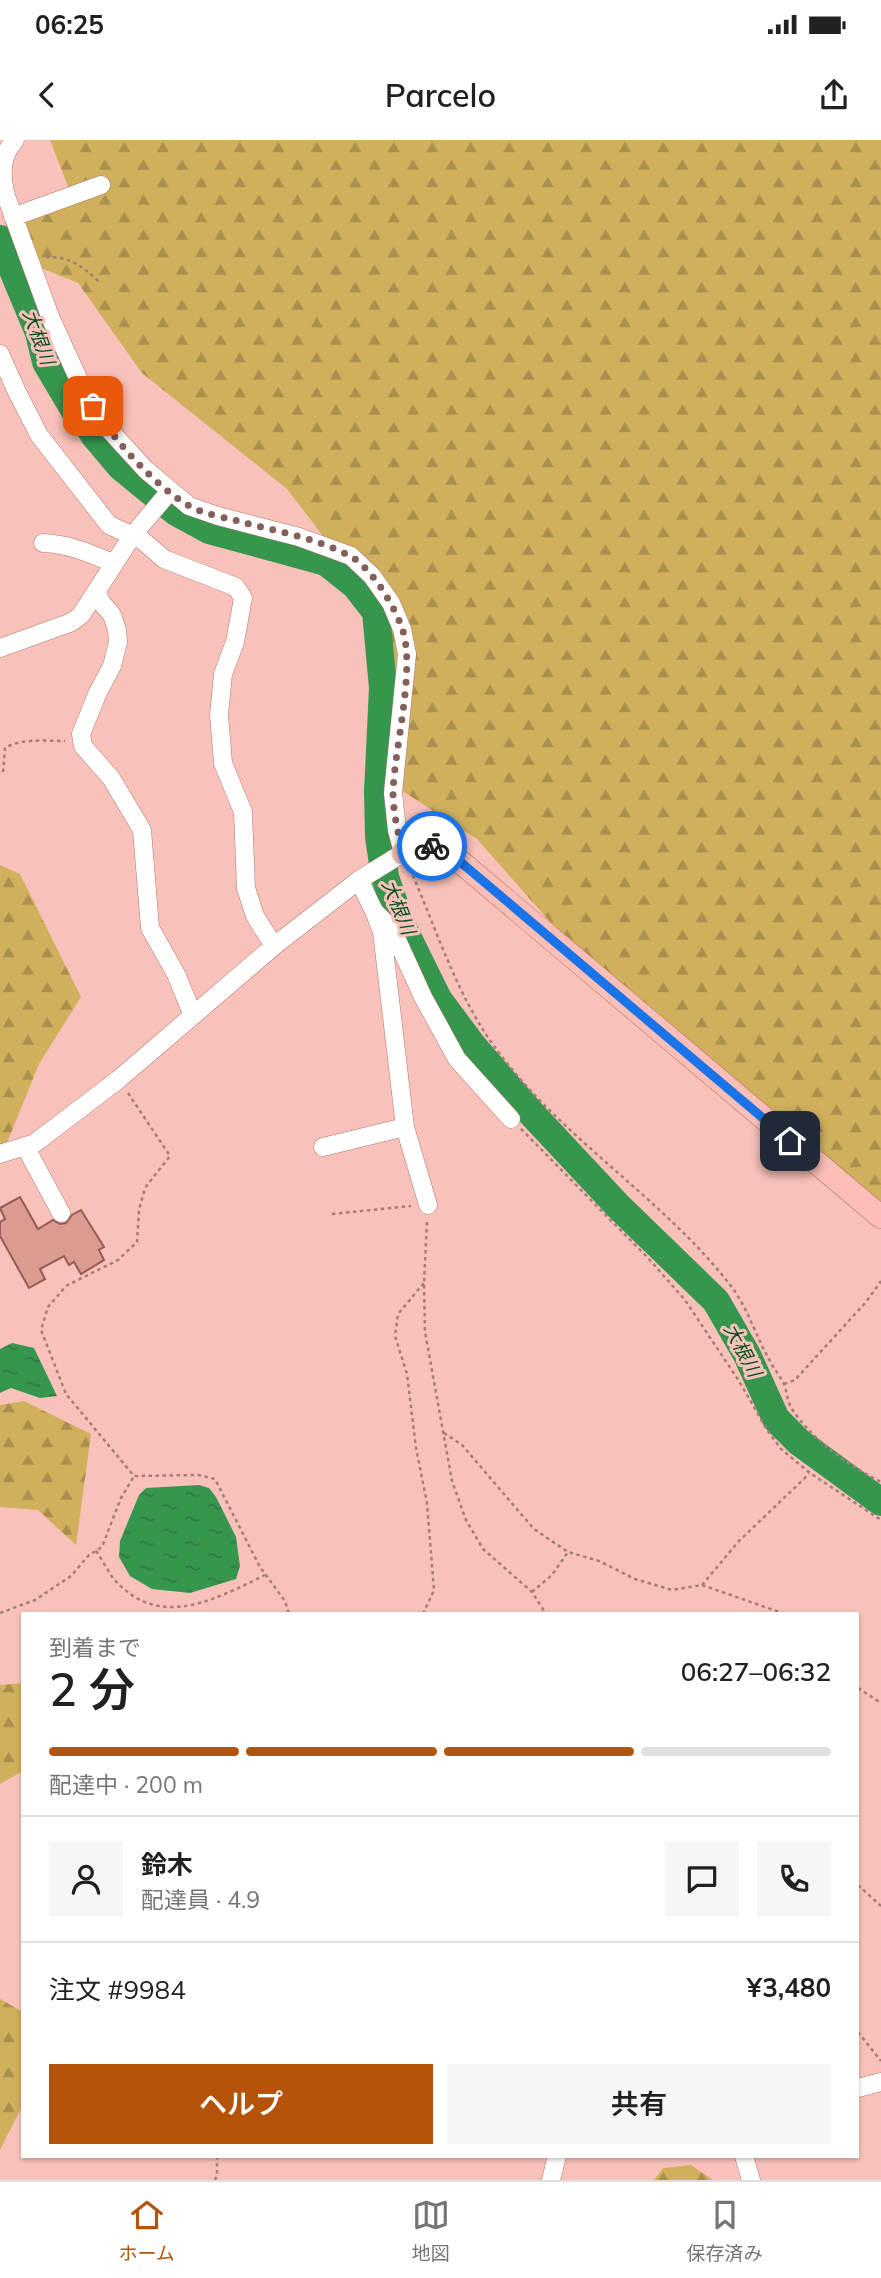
<!DOCTYPE html>
<html lang="ja">
<meta charset="utf-8">
<style>
body{margin:0;font-family:Mulish,"Noto Sans JP",sans-serif;background:#f6f6f6;color:#202124;height:100vh;display:flex;flex-direction:column;font-size:26px;white-space:nowrap}
*{box-sizing:border-box;margin:0}
p{font-size:23px;color:#757577}
.icon{flex:none;width:38px;height:38px;fill:none;stroke:currentColor;stroke-width:2;stroke-linecap:round;stroke-linejoin:round}
.map{position:relative;flex:1;overflow:hidden}
.side{position:absolute;left:21px;top:1472px;width:838px;height:546px;display:flex;flex-direction:column;background:#fff;border-radius:0px;box-shadow:0 2px 5px #0004}
.side>*{flex:none}
.pin{position:absolute;display:grid;place-items:center;width:60px;height:60px;color:#fff;margin:-30px;border-radius:14px;box-shadow:0 4px 10px #0006}
.courier{position:absolute;display:grid;place-items:center;width:70px;height:70px;margin:-35px;border:5px solid #1a73e8;border-radius:50%;background:#fff;color:#222;box-shadow:0 2px 9px #0007}
.headline em{font-style:normal;font-weight:600}
.headline div{display:flex;flex-direction:column-reverse}
.headline{display:flex;align-items:center;justify-content:space-between;height:119px;padding:0 28px}
h1{font-size:46px;font-weight:600;line-height:52px}
.bar{display:grid;grid-template-columns:repeat(4,1fr);gap:10px 7px;align-content:center;height:84px;padding:0 28px}
.bar i{height:9px;border-radius:5px;background:#e0e0e0}
.bar .on{background:#b45309}
.bar p{grid-column:span 4}
.line{display:flex;align-items:center;gap:18px;padding:0 28px;border-top:2px solid #e0e0e0}
.line div{flex:1}
.round{display:grid;place-items:center;flex:none;width:74px;height:74px;border-radius:0px;background:#f6f6f6}
.cta{display:flex;gap:14px;margin-top:auto;padding:14px 28px}
.cta a{flex:1;height:80px;border-radius:0px;background:#b45309;color:#fff;font-size:28px;font-weight:600;line-height:80px;text-align:center}
.cta a+a{background:#f6f6f6;color:#202124}
.status{display:flex;justify-content:space-between;align-items:center;height:49px;padding:0 35px;background:#fff;direction:ltr}
.status svg{height:19px;fill:currentColor}
header{display:flex;justify-content:space-between;align-items:center;height:91px;padding:0 28px;background:#fff;font-size:32px;font-weight:600}
.tab-bar{display:flex;justify-content:space-around;align-items:center;height:98px;border-top:2px solid #e0e0e0;background:#fff;font-size:19px;color:#757577}
.tab-bar a{display:grid;justify-items:center;gap:4px}
.tab-bar .on{color:#b45309}
.map>svg:first-child{display:block}
</style>
<div class="status"><b>06:25</b><svg viewBox="0 0 49 12"><path d="M0 12V9h3v3zM5 12V6h3v6zM10 12V3h3v9zM15 12V0h3v12zM26 1h20v11H26zM47 4h2v5h-2z"/></svg></div>
<header><svg class="icon" aria-label="back" viewBox="0 0 24 24"><path d="M15 5l-7 7 7 7"/></svg>Parcelo<svg class="icon" aria-label="share" viewBox="0 0 24 24"><path d="M12 15V3M7 8l5-5 5 5M5 13v7h14v-7"/></svg></header>
<div class="map">
<svg width="881" height="2040" viewBox="0 0 881 2040">
<defs>
<pattern id="forest-firs" width="22" height="20" patternUnits="userSpaceOnUse" patternTransform="scale(1.75)"><rect width="22" height="20" fill="#d0b05d"/><path d="M5 1l3.5 6h-7zM16 11l3.5 6h-7z" fill="#ab8f4d"/></pattern>
<pattern id="water-ripples" width="26" height="14" patternUnits="userSpaceOnUse" patternTransform="scale(1.75)"><rect width="26" height="14" fill="#36964e"/><path d="M2 4q2-2 4 0t4 0M15 11q2-2 4 0t4 0" fill="none" stroke="#2f7b41"/></pattern>
</defs>
<rect width="100%" height="100%" fill="#f8c2ba"/>
<!-- forest -->
<path fill="url(#forest-firs)" d="M50,0H881V1082L552,784L477,699L387,641L390,483L287,349L142,233L78,143L11,116L4,76L72,57Z
M0,725L20,734L81,857L39,924L0,1020Z
M24,1261L91,1294L76,1405L38,1370L0,1367V1265Z
M23,1543V1631L0,1644V1545Z
M0,1859L23,1872V1970H20L0,2010Z
M691,2025L713,2040H654L663,2028Z"/>
<!-- water -->
<path fill="url(#water-ripples)" d="M12,1203L34,1208L57,1256L40,1258L11,1248L0,1253V1209Z
M199,1345L209,1348L216,1357L236,1397L240,1426L236,1439L190,1453L152,1449L130,1436L119,1417L120,1401L139,1355L146,1348Z"/>
<g fill="none" stroke-linecap="round" stroke-linejoin="round">
<!-- river -->
<path stroke="#36964e" stroke-width="28" d="M0,99L39,193L46,222L75,271L83,277L94,295L121,327L176,372L209,390L326,422L355,445L376,472L383,548L378,652L379,697L385,737L402,786L438,859L473,906L532,974L618,1066L716,1161L747,1215L776,1279L799,1302L881,1362"/>
</g>
<!-- building -->
<path fill="#dc9b91" stroke="#965b52" stroke-width="2" d="M20,1057L38,1089L53,1080L60,1084L66,1083L72,1075L81,1070L104,1107L99,1110L104,1120L81,1134L74,1122L69,1125L64,1116L40,1129L45,1139L29,1148L0,1096V1082L5,1079L0,1068Z"/>
<g fill="none" stroke-linecap="round" stroke-linejoin="round">
<!-- minor casing -->
<g stroke="#b3766c" stroke-width="19">
<path id="minor" d="M13,77L101,45
M0,214L17,252L39,295L109,385L142,400L164,419L236,447L243,458L235,502L223,534L219,575L223,623L243,672L246,748L255,776L274,806
M43,403C69,404 89,413 113,423
M97,453L101,462L112,475L117,490L118,502L112,526L98,552L81,594L83,606L111,638L142,690L150,788L176,834L193,876
M0,508L72,482L81,475L132,396L170,351
M359,740L374,771L392,789L423,857L457,919L511,979
M374,771L382,792L405,987L428,1065
M25,1006L61,1073
M323,1007L405,987
M0,1014L35,1003L119,939L274,806L359,740L403,713L397,690L393,653L407,514L402,489L391,463L372,436L351,416L299,397L218,376L189,366L146,330L103,283L83,249L51,179L6,56C1,35 0,16 15,0
M858,1948L881,1942
M744,2016L751,2040
M551,2040L557,2016"/>
</g>
<!-- major casing -->
<g stroke="#ba7066" stroke-width="24">
<path id="major" d="M403,713C425,704 430,705 451,714L881,1077"/>
</g>
<!-- path -->
<path stroke="#a67d77" stroke-width="2.5" stroke-dasharray="3.5 3.5" stroke-linecap="butt" d="M46,117C68,116 83,126 99,142
M3,632L5,608C21,598 47,601 65,601
M410,729C437,790 457,857 497,910C563,1000 663,1058 731,1146C748,1168 756,1197 770,1221C774,1229 780,1236 784,1244C787,1252 787,1261 792,1269C812,1300 849,1326 881,1342
M128,953L170,1016L145,1048L139,1070L137,1102L118,1120L66,1146L48,1167L41,1190L66,1254L134,1336L198,1335L215,1339L260,1427L285,1461L289,1474
M521,989L648,1118L685,1160L739,1241L767,1290L781,1309L810,1333L881,1380
M332,1074L411,1066
M427,1082L424,1143L425,1192L452,1341L466,1380L483,1409L532,1452L546,1474
M784,1244L795,1240L866,1162L881,1141
M444,1293L462,1305L534,1389L568,1412L599,1421L635,1439L672,1450L702,1445L785,1474
M96,1411C102,1419 107,1430 113,1438C158,1491 214,1460 265,1435
M702,1445L739,1401L809,1334
M532,1452L552,1435L568,1412
M0,1473L35,1460L71,1436L89,1415L102,1407L121,1358L134,1336
M423,1474L434,1450L427,1363L416,1308L407,1234L395,1196L398,1174L424,1143
M858,1548L881,1563
M858,1745L881,1766
M858,1892L881,1921
M215,2040L217,2035V2016"/>
<!-- minor -->
<use href="#minor" stroke="#fff" stroke-width="18"/>
<!-- major -->
<use href="#major" stroke="#fbbfb7" stroke-width="23"/>
</g>
<g fill="none" stroke-linecap="round" stroke-linejoin="round">
<!-- done -->
<path stroke="#84605b" stroke-width="7" stroke-dasharray="0 12.6" d="M93,266C112,298 156,347 188,365C203,374 222,377 238,381C275,391 316,398 350,416C371,427 394,465 402,488C416,528 395,605 393,651C393,672 398,693 403,713L419,706H432"/>
<!-- route -->
<path stroke="#1a73e8" stroke-width="9" d="M432,706L451,714L790,1001"/>
</g>
<g text-anchor="middle" dominant-baseline="central" stroke-width="6" stroke-linejoin="round" paint-order="stroke">
<!-- water labels -->
<g font-size="19" font-style="italic" fill="#084f20" stroke="#f8c2ba">
<text transform="translate(39 197) rotate(70)">大根川</text>
<text transform="translate(399 767) rotate(68)">大根川</text>
<text transform="translate(743 1210) rotate(62)">大根川</text>
</g>
</g>
</svg>
<div class="pin" style="left:93px;top:266px;background:#ea580c"><svg class="icon" aria-label="bag" viewBox="0 0 24 24"><path d="M5 8h14l-1 12H6zM9 8a3 3 0 0 1 6 0"/></svg></div>
<div class="pin" style="left:790px;top:1001px;background:#1f2937"><svg class="icon" aria-label="home" viewBox="0 0 24 24"><path d="M3 11l9-7 9 7M6 9v11h12V9"/></svg></div>
<div class="courier" style="left:432px;top:706px"><svg class="icon" aria-label="bike" viewBox="0 0 24 24"><circle cx="6" cy="16" r="4"/><circle cx="18" cy="16" r="4"/><path d="M6 16l4-8h5l3 8M10 8l3 8H6M13 5h3"/></svg></div>
<section class="side">
<div class="headline"><div><h1>2 分</h1><p>到着まで</p></div><em>06:27–06:32</em></div>
<div class="bar"><i class="on"></i><i class="on"></i><i class="on"></i><i></i><p>配達中 · 200 m</p></div>
<div class="line" style="height:126px"><a class="round"><svg class="icon" aria-label="person" viewBox="0 0 24 24"><circle cx="12" cy="8" r="4"/><path d="M4 21q1-7 8-7t8 7"/></svg></a><div><b>鈴木</b><p>配達員 · 4.9</p></div><a class="round"><svg class="icon" aria-label="chat" viewBox="0 0 24 24"><path d="M4 5h16v11H9l-5 4z"/></svg></a><a class="round"><svg class="icon" aria-label="phone" viewBox="0 0 24 24"><path d="M5 4h4l2 5-3 2q2 4 5 5l2-3 5 2v4C11 20 4 13 5 4z"/></svg></a></div>
<div class="line" style="height:91px"><div>注文 #9984</div><b>¥3,480</b></div>
<div class="cta"><a>ヘルプ</a><a>共有</a></div>
</section>
</div>
<nav class="tab-bar">
<a class="on"><svg class="icon" aria-label="home" viewBox="0 0 24 24"><path d="M3 11l9-7 9 7M6 9v11h12V9"/></svg>ホーム</a>
<a><svg class="icon" aria-label="map" viewBox="0 0 24 24"><path d="M3 6l6-2 6 2 6-2v14l-6 2-6-2-6 2zM9 4v14M15 6v14"/></svg>地図</a>
<a><svg class="icon" aria-label="saved" viewBox="0 0 24 24"><path d="M7 4h10v16l-5-4-5 4z"/></svg>保存済み</a>
</nav>
